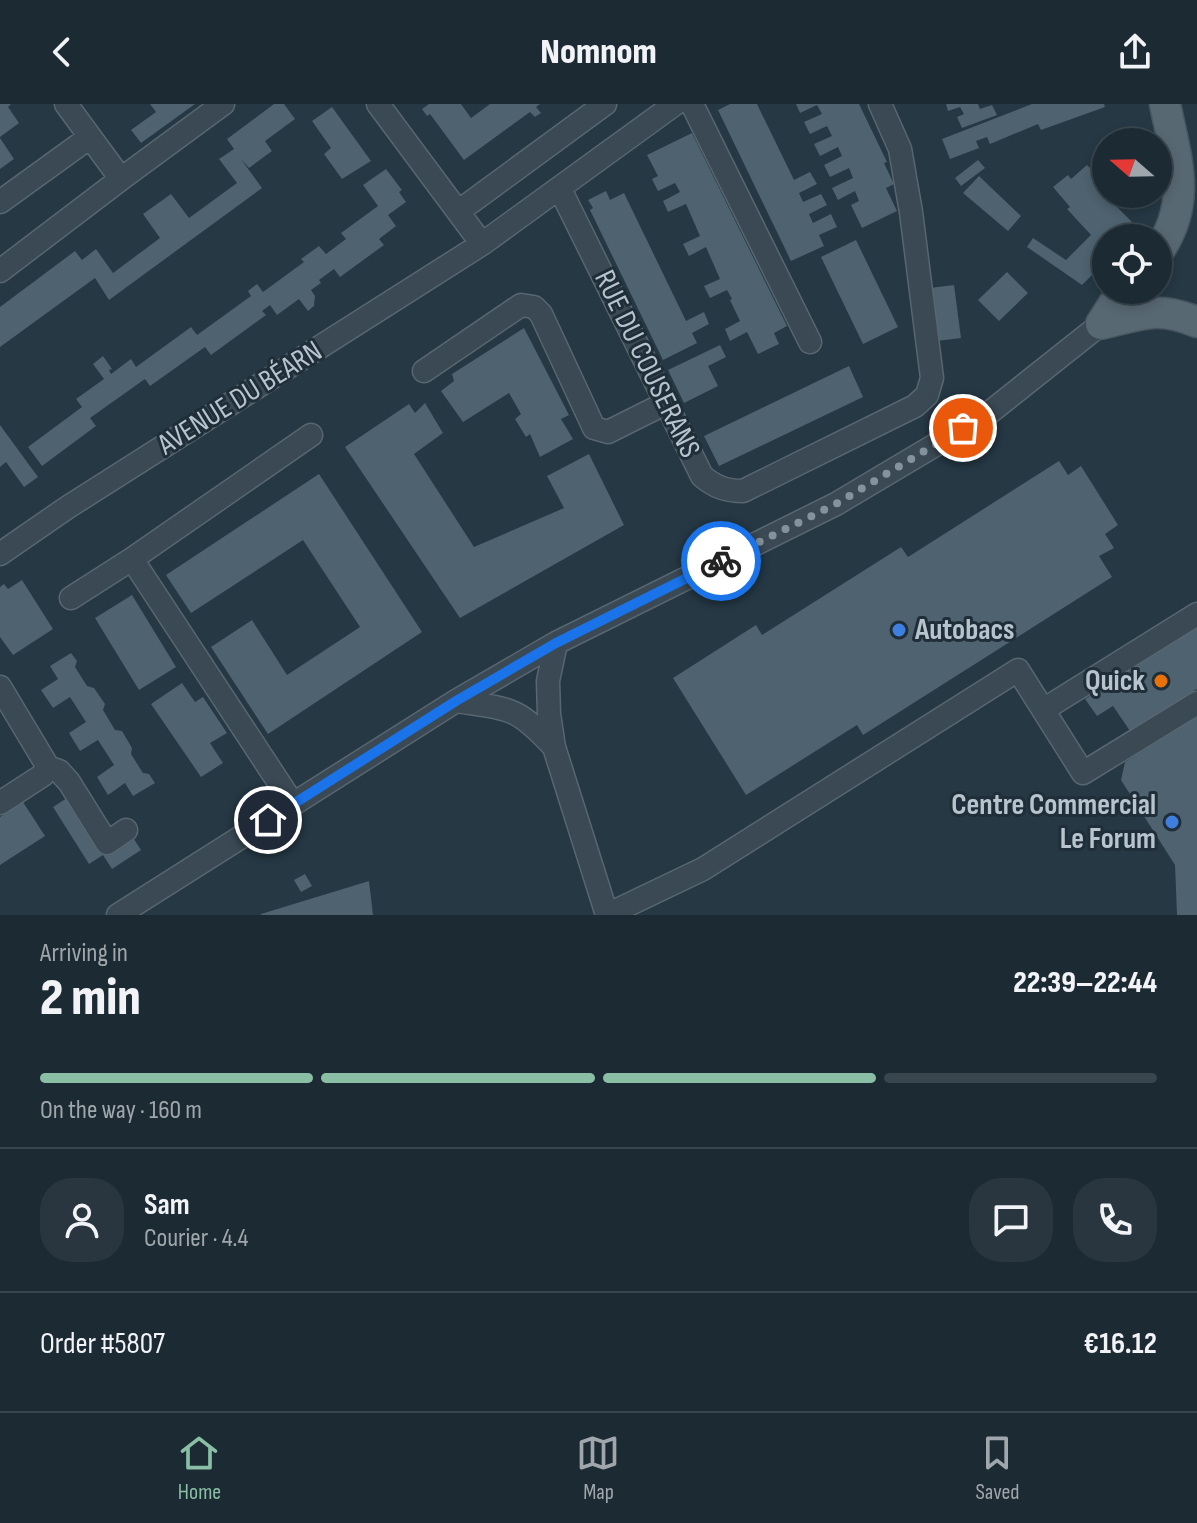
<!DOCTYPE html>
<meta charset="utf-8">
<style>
body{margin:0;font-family:"Sofia Sans Condensed",sans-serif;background:#29363f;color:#f1f3f6;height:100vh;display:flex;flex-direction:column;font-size:30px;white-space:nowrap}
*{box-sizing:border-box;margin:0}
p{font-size:26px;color:#a0a7ac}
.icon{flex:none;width:44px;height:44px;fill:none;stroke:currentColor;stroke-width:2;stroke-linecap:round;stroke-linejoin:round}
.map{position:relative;height:811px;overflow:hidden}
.drawer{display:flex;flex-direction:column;background:#1c2a33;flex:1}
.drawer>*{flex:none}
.needle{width:52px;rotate:290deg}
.buttons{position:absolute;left:1092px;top:24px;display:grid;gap:16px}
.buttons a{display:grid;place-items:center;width:80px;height:80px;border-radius:50%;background:#1c2a33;box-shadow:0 4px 12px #0003,0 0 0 2px #3a464e;font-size:40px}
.pin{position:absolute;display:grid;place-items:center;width:68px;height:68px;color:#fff;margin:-34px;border:4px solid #fff;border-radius:50%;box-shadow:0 2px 8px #0007}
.courier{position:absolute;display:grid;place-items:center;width:80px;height:80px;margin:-40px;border:6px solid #1a73e8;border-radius:50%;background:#fff;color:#222;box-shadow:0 2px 10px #0007}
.summary em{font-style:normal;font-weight:800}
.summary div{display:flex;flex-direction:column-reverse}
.summary{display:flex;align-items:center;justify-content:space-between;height:136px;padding:0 40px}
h1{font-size:52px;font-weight:800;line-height:60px}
.bar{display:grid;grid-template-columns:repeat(4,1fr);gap:12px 8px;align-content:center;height:96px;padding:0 40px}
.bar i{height:10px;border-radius:6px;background:#3a464e}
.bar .on{background:#8abfa5}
.bar p{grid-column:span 4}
.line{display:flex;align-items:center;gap:20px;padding:0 40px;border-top:2px solid #3a464e}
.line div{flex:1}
.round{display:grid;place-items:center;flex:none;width:84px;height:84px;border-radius:32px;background:#29363f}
header{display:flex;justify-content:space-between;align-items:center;height:104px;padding:0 40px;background:#1c2a33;font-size:36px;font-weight:800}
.menu{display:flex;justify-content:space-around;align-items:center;height:112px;border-top:2px solid #3a464e;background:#1c2a33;font-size:22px;color:#a0a7ac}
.menu a{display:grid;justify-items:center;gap:4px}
.menu .on{color:#8abfa5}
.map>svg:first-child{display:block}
</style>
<header><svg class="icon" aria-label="back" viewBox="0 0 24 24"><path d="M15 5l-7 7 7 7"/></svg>Nomnom<svg class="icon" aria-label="share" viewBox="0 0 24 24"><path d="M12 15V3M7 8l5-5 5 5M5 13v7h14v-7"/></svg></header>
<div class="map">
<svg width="1197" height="811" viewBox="0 0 1197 811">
<rect width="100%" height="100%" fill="#253844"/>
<!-- building -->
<path fill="#4e626f" d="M0,0H11L8,3L19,19L0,33Z
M150,0H195L141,39L131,26L156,8Z
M274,0H284L295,15L265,37L272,47L249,64L241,55L262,84L109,196L95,174L0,243V203L75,147L82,156L96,145L113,169L160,134L143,110L171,90L189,114L237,79L219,55L234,45L227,35Z
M429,0H461L471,14L490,0H540L536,3L541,9L535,13L530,8L464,56L430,10L427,12L422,5Z
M730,0H757L794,76L810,68L817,80L799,89L803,98L821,90L827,101L809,110L813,119L831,110L837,123L819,131L824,142L791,157L718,6Z
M796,0H859L887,58L884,59L894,80L886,84L897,107L862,124L851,101L859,97L855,87L838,96L832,84L853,74L849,64L830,73L824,61L842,52L838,43L820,52L814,40L832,32L827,22L810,30L804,18L822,10L817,1L800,9Z
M946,0H978L980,5L992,1L997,11L962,24L957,13L964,10L960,3L948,7Z
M1032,0H1104L1105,3L1041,26L1038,20L990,40L987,33L976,37L979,44L950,55L942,35Z
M332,3L371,57L342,75L324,50L331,44L312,17Z
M692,29L787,222L774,229L779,240L758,250L747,228L730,237L725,225L740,217L730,196L732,195L727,186L710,194L704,182L720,175L706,143L689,152L683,140L700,132L686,100L668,108L663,97L680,88L675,79L658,87L652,75L658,72L647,51Z
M0,34L14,55L0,65Z
M978,56L985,64L961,82L955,74Z
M1087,61L1106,80L1107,93L1139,125L1129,134H1106V157L1082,181L1027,143L1033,134L1066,156L1091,131L1067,105L1070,103L1053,83L1068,71L1071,75Z
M386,65L402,86L399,88L406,98L388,111L396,122L379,135L384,141L340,173L334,165L319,176L321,179L311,186L315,192L314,202L308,207L299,195L277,211L270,201L262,207L266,211L211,251L205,243L150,282L145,275L90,314L96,322L42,362L28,343L82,303L76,295L104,275L93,260L103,252L112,265L109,266L111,270L131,255L136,263L191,223L197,231L251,192L248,187L257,180L263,188L304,158L301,155L319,142L326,150L346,135L341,129L378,102L363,81Z
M979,72L1021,112L1008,127L963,89Z
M606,87L610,96L624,89L686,217L704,208L709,220L692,229L697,239L663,256L590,106L593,104L588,96Z
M856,136L898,223L863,240L821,153Z
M1007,168L1028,189L999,217L978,196Z
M954,181L961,234L937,237L930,184Z
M524,224L569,311L561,315L573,335L540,353L530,330L526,333L515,315L521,310L509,289L463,318L441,287L454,277L452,270Z
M720,241L726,253L708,262L718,282L684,299L668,266Z
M849,262L863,293L719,362L704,332Z
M425,299L443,329L414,350L474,443L564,404L547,372L589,350L624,421L460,514L345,343L409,300L415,309Z
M0,321L38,373L24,383L6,358L0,363Z
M1059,357L1068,371L1081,362L1118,421L1105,430L1114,444L1099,452L1112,473L863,631L857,621L746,691L673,574L756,521L762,531L901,443L908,453Z
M319,370L422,528L268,630L211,543L252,516L287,571L360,523L303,436L191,509L166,471Z
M22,476L53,525L13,551L0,533V483L4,480L8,485Z
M132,491L176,563L139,586L95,514Z
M1197,523V585L1130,627L1113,602L1097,612L1085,595L1102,584L1101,581Z
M71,549L77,557L75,563L87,582L94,584L105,600L103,606L115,626L122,627L132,644L131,650L143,669L149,670L155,679L133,692L125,679L108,691L97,673L114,661L98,636L80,647L69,629L86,618L70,593L53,604L41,586L58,575L50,562Z
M182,579L195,598L203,593L227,629L210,639L223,659L201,673L151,600Z
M1197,612V811H1177L1175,761L1121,676L1125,658Z
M67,694L103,751L89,760L53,703Z
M23,698L45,732L0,761V713Z
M132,732L141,746L112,765L103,751Z
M305,770L312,782L301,788L294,776Z
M369,777L373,811H261V810Z"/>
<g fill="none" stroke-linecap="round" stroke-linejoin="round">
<!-- minor casing -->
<g stroke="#586670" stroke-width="25">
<path id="minor" d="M66,0L121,75L223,0
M378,0L482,140
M692,0L810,238
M560,85L702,372C715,383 726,387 743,387L915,302L927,291L932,274L911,108L900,45L880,0
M0,98L90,33
M459,107L605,0
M0,167L121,75
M424,267L521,201L534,203L541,210L594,324L608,328L666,299
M0,450L68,403L482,140L675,0
M132,455L311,331
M71,494L132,455L293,700
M556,539L548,577L549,610L554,643L607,811
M0,583L48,663L43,671L0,699
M456,597C510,605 516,602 554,643
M1043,606L1197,510
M48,663L59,667L69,678L107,739L126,726
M118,811L456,597L556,539L836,400L989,309L1101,220
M607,811L703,765L1018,566L1083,669L1197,599"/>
</g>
<!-- major casing -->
<g stroke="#47555f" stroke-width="33">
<path id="major" d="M1158,148C1193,97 1176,55 1165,0
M1101,220C1142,211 1155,201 1197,218
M1101,220L1113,201L1128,186"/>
</g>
<!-- minor -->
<use href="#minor" stroke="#3a4953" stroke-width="22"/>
<!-- major -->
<use href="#major" stroke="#586873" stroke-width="30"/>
</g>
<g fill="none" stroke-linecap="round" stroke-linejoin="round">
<!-- done -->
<path stroke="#84929d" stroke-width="8" stroke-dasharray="0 14.4" d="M721,457L836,400L963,324"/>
<!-- route -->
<path stroke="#1a73e8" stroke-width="10" d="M268,716L456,597L556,539L721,457"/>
</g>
<!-- markers -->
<g fill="#3f7fe0" stroke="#1f2e38" stroke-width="3">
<circle cx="899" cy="526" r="8"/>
<circle cx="1172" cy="718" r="8"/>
</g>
<circle fill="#e8710a" stroke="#1f2e38" stroke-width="3" cx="1161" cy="577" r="8"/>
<g text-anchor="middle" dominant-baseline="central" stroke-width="6" stroke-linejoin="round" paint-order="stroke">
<!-- street labels -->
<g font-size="30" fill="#b7c3cd" stroke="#1f2e38">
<text transform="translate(647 260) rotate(64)">RUE DU COUSERANS</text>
<text transform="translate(240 294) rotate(-32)">AVENUE DU BÉARN</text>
</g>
<!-- poi labels -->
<g font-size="30" font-weight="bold" fill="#b7c3cd" stroke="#1f2e38" text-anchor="end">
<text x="915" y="526" text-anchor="start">Autobacs</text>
<text x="1145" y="577">Quick</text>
<text x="1156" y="701">Centre Commercial<tspan x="1156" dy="34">Le Forum</tspan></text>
</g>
</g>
</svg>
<div class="buttons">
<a><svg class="needle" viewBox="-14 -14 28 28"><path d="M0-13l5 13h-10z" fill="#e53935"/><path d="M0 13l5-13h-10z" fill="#a0a7ac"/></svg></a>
<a><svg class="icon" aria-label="locate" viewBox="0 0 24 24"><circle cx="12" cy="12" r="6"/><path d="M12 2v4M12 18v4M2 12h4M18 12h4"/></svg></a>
</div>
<div class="pin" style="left:963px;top:324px;background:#ea580c"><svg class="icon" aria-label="bag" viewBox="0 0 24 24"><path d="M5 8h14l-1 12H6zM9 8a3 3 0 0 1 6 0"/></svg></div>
<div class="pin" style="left:268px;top:716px;background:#1f2937"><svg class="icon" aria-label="home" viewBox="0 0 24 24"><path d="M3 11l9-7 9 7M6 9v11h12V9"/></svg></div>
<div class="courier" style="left:721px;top:457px"><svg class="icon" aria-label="bike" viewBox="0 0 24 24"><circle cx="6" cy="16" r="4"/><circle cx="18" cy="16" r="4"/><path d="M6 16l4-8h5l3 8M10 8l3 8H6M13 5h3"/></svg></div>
</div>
<section class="drawer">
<div class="summary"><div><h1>2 min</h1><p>Arriving in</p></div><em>22:39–22:44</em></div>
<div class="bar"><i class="on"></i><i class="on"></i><i class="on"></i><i></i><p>On the way · 160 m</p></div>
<div class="line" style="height:144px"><a class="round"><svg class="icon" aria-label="person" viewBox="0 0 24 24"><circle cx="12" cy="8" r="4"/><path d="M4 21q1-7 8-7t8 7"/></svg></a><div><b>Sam</b><p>Courier · 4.4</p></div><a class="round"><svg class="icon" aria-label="chat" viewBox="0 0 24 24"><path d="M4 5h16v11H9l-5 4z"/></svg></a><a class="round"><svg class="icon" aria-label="phone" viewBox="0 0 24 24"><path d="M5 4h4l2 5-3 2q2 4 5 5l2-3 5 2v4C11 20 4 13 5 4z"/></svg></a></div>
<div class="line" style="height:104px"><div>Order #5807</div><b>€16.12</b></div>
</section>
<nav class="menu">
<a class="on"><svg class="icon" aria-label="home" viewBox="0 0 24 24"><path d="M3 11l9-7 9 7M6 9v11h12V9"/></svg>Home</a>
<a><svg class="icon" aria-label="map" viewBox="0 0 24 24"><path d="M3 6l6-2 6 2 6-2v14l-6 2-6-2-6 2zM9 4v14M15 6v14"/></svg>Map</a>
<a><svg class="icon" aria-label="saved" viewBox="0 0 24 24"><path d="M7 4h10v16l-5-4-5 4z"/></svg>Saved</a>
</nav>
